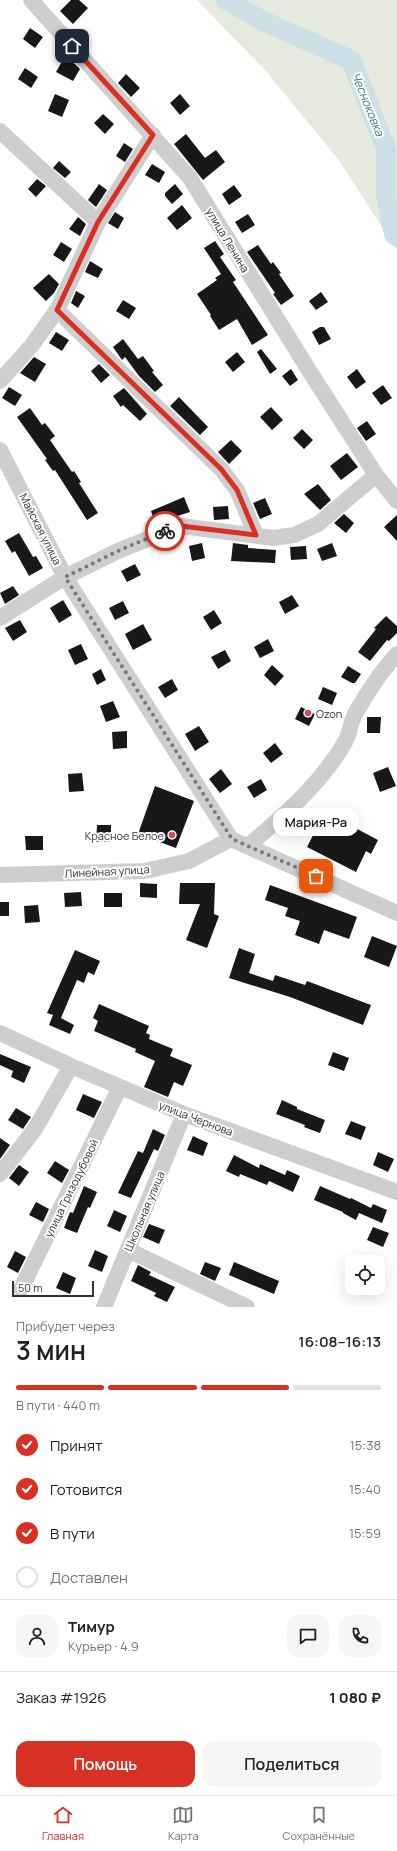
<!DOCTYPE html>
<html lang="ru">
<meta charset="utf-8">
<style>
body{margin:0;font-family:Manrope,sans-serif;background:#f6f6f6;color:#202124;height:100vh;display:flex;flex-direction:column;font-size:15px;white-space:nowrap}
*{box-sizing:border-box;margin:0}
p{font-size:13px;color:#757577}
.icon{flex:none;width:22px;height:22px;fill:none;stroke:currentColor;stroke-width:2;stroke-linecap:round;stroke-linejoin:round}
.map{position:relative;height:1307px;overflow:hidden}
.details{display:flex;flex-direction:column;background:#fff;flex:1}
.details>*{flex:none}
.fabs{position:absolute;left:345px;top:1255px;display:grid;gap:8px}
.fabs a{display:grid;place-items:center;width:40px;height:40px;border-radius:8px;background:#fff;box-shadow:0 4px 16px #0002;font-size:20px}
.scale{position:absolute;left:12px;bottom:10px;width:82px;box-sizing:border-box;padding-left:4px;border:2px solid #313131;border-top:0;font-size:11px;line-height:14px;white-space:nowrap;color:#313131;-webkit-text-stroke:3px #fff;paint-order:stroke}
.pin{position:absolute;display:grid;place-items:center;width:34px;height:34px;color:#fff;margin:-17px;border-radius:8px;box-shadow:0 2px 6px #0006}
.courier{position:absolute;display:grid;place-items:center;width:40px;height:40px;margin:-20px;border:3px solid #d93025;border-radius:50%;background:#fff;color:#222;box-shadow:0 1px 5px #0007}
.bubble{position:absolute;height:28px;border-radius:12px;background:#fff;box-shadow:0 4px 16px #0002;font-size:13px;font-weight:600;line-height:28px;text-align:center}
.overview em{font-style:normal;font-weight:600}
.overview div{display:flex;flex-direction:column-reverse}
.overview{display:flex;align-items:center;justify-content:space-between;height:68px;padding:0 16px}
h1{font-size:26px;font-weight:600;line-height:30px}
.bar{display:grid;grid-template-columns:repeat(4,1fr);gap:6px 4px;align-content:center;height:48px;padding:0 16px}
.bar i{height:5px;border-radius:3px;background:#e0e0e0}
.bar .selected{background:#d93025}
.bar p{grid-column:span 4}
.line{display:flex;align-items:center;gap:10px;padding:0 16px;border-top:1px solid #e0e0e0}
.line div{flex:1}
.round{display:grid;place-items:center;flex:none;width:42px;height:42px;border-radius:12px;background:#f6f6f6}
ol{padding:0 16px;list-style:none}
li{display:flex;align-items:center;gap:12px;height:44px}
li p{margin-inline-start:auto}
li .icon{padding:4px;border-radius:50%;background:#d93025;color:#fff;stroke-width:4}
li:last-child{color:#757577}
li i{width:22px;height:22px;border:2px solid #e0e0e0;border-radius:50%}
.action{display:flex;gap:8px;margin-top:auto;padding:8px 16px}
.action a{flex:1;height:46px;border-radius:12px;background:#d93025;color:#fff;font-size:16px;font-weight:600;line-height:46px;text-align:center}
.action a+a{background:#f6f6f6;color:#202124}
.tab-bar{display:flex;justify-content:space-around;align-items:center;height:56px;border-top:1px solid #e0e0e0;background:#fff;font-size:11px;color:#757577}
.tab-bar a{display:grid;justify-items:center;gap:2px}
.tab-bar .selected{color:#d93025}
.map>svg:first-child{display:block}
</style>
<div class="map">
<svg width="397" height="1307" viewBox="0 0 397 1307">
<rect width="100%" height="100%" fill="#fff"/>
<!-- green -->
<path fill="#e5e9de" d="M197,0H397V250L338,159L265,70Z"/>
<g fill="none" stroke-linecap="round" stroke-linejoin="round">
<!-- river -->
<path stroke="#cde0e7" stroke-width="20" d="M226,0L265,22L351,60L386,149V195L394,234L397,237"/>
</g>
<!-- building -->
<path fill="#181818" d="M71,0H79L88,8L73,24L60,11Z
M30,28L43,37L35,48L23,39Z
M64,58L75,64L80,69L73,81L56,72Z
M25,68L38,77L31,88L18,79Z
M126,74L140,88L131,97L118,83Z
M55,94L69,100L62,117L48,111Z
M180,94L190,106L180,115L170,103Z
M103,114L114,124L105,134L94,123Z
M186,134L205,158L216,150L225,162L203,180L174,144Z
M124,143L133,149L125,162L116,156Z
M59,161L71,172L65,178L53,168Z
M152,164L165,172L159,183L145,175Z
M37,179L46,186L36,197L28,189Z
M99,184L107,190L96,207L88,200Z
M175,184L183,194L172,204L165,196V193Z
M234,185L242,196L229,205L222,194Z
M182,205L192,218L177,230L167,218Z
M115,212L124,218L118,229L108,223Z
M248,214L255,225L242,233L235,222Z
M78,217L86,224L80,236L69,229Z
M215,241L224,254L220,257L236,280L233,282L268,335L252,345L237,319L219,330L210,316L211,315L197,294L217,280L215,278L221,274L204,248Z
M61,242L72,249L64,262L53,255Z
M258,245L271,264L273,262L281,273L279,274L294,296L281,305L273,294L275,293L247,252Z
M90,261L103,269L98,278L85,272Z
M49,274L59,284L54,293L46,301L33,288Z
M76,291L85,296L78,308L71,303Z
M321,292L328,302L316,310L309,301Z
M123,300L136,308L129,319L116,311Z
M320,327H324L331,339L319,345L312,332Z
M56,332L69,340L62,351L49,343Z
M123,339L138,359L143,356L154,371L152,372L163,385L155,392L139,376L125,357L122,360L113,347Z
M261,349L277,369L270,374L257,352Z
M237,352L245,362L233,372L225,362Z
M34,357L46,364L35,382L20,373Z
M99,364L110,375L101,383L91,371Z
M291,369L298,380L290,386L282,376Z
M357,369L366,382L356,389L347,377Z
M383,385L392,398L381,405L372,393Z
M9,387L22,395L15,406L2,398Z
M124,388L147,414L140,421L123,405L121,407L113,396Z
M179,397L208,427L200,435L170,406Z
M271,407L283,420L272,430L260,417Z
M30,408L42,425L45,423L55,436L50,440L72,472L74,471L81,482L79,483L98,513L87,520L55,470L53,471L45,460L47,459L17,417Z
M367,421L376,434L366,441L357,428Z
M302,429L313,440L304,449L293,438Z
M231,440L242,451L229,464L218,452Z
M347,453L358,467L341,480L330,466Z
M318,484L331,500L320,510L304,494Z
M184,497L190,512L155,523L151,511Z
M265,498L272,514L260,519L253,503Z
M228,506L229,519L214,520L213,507Z
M344,514L354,523L346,533L334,523Z
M397,515V541L384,527Z
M19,533L33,557L36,556L43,568L29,576L15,551L12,553L5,541Z
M202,543L205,558L192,561L189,546Z
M233,543L248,545V548L276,550L275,563L231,561Z
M332,543L337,556L322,561L317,549Z
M306,546L307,559L291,560L290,547Z
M135,564L141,575L127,582L121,571Z
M13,586L19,595L5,604L0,593Z
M292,595L299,606L285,614L279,602Z
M63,600L72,615L59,623L50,608Z
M123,601L129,613L115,620L109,608Z
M214,610L222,623L211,630L203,617Z
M386,616L397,626V633L389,641L387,640L370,661L358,652L376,629L374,628Z
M20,620L27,632L13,641L5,628Z
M143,624L152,640L133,650L125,634Z
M268,639L274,651L260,658L254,647Z
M81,644L88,659L75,665L68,650Z
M225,650L231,661L218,669L211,657Z
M272,665L284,676L275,686L264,675Z
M348,666L361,674L355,683H352L341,677Z
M101,669L106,680L97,685L92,674Z
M172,679L178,690L165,698L158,687Z
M323,687L337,693L332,705L318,699Z
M113,701L120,717L106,722L100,706Z
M301,707L315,714L309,726L295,719Z
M367,717H381L380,733H367Z
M199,726L209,742L195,751L185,734Z
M127,731V748L113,749L112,732Z
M275,743L283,754L271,763L263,753Z
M388,767L396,786L380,792L373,773Z
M221,769L232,784L220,793L209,779Z
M82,773L84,791L69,792L68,774Z
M261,779L267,790L254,798L247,787Z
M155,786L194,801L176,848L138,834Z
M325,812L378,840L371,854L366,851L356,872L307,847Z
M97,825H111V842H96Z
M25,836H43V850H26Z
M140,883L157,884V898L140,897Z
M180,883H215L214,914L219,916L207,948L186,940L200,904H179Z
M270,885L357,917L349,939L324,930L319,944L295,935L300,921L285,916L288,908L265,900Z
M81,892L82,906L65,907L64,893Z
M104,893H122V907H104Z
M0,902H9V916H0Z
M38,905L40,922L25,923L24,906Z
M372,936L397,946L389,967L364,957Z
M239,948L255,954L249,973L273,981L275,975L305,985L307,981L371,1005L363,1025L290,997L229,978Z
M75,950L100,961L94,975L88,972L84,983L77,980L61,1018L74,1025L70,1034L49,1025L53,1015L47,1013Z
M99,1004L149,1026L146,1033L150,1035L149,1039L173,1049L170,1056L192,1065L183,1086L174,1082L168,1097L144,1087L155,1061L135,1052L136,1049L94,1031L98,1021L93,1018Z
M333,1052L349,1058L344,1071L328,1065Z
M0,1054L31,1067L24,1083L11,1077L13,1071L0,1065Z
M83,1094L102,1102L94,1118L76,1110Z
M282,1100L297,1107V1109L325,1120L320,1133L304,1127L305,1125L276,1114Z
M16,1108L31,1117L23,1129L8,1120Z
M351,1121L366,1127L361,1140L345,1134Z
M153,1129L165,1135L158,1151L154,1149L131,1198L118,1193L138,1151L143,1153Z
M193,1136L208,1143L203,1156L187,1150Z
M0,1138L10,1145L0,1159Z
M378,1152L394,1159L388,1172L373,1165Z
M234,1155L259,1168L260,1164L285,1175L287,1170L300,1176L293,1192L269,1181L267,1185L240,1174L239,1177L226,1171Z
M55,1161L69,1170L62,1183L47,1173Z
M19,1165L29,1172L19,1186L9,1178Z
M84,1186L97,1192L90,1208L88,1207L77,1233L64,1228L70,1212L73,1213Z
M320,1186L350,1199L351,1198L371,1208L373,1204L387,1210L382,1223L359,1213L356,1220L343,1213V1212L314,1200Z
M36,1202L49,1209L43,1222L29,1215Z
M114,1210L127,1216L120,1232L107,1226Z
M149,1224L165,1230L159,1244L143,1237Z
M373,1227L389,1233L383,1247L367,1240Z
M95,1250L108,1256L102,1272L88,1266Z
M15,1251L26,1257L18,1273L7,1267Z
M205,1262L221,1268L215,1281L200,1274Z
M234,1262L279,1281L274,1294L229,1275Z
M138,1265L151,1272L149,1275L175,1287L167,1302L154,1296L156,1293L131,1281Z
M63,1272L76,1278L70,1294L56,1288Z"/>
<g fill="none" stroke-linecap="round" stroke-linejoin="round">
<!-- minor -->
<path stroke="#cecece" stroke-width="16" d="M31,0L190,178L310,372L376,475L397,501
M0,131L98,222
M57,310L221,469L237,490L256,535
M0,381L32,345L57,310L98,222L153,135
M0,450L65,577L231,839L397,913
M0,618L65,577L120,550L181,526L273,538L294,535L318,524L376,475
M248,846C284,815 321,784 345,742C350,734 350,723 355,714C367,693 381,671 397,654
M0,875L145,871L189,861L231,839
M0,1033L71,1066L184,1114L397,1192
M0,1174L35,1129L71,1066
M128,1250L247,1307
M21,1289L120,1087
M104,1307L184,1114"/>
</g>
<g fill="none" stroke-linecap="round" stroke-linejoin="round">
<!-- done -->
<path stroke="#797979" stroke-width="4" stroke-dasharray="0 7.2" d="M165,531L120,550L65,577L232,839L316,876"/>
<!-- route -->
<path stroke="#d93025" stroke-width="5" d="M72,46L153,135L98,222L57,310L221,469L237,490L256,535L181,526L165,531"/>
</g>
<!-- markers -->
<g fill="#d14a60" stroke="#fff" stroke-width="1.5">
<circle cx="308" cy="713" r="4"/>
<circle cx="172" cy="835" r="4"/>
</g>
<g text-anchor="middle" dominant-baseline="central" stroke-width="4" stroke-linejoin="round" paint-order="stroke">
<!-- street labels -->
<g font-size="11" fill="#313131" stroke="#fff">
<text transform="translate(228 240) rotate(59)">улица Ленина</text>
<text transform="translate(41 529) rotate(63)">Майская улица</text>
<text transform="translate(107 871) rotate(-3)">Линейная улица</text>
<text transform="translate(196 1118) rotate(21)">улица Чернова</text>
<text transform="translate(71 1188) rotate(-64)">улица Гризодубовой</text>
<text transform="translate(144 1211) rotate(-67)">Школьная улица</text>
</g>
<!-- poi labels -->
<g font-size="11" fill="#313131" stroke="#fff" text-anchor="start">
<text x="316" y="713">Ozon</text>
<text x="164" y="835" text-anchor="end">Красное Белое</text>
</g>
<!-- water labels -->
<g font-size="12" font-style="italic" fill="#48768a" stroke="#fff">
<text transform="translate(368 104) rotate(68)">Чесноковка</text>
</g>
</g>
</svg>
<div class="fabs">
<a><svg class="icon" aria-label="locate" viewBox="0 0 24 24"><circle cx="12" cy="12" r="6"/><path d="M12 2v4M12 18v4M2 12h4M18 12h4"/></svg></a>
</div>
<div class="scale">50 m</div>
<div class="pin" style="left:316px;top:876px;background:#ea580c"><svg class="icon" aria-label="bag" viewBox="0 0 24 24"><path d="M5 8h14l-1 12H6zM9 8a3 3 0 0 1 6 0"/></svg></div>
<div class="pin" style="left:72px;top:46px;background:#1f2937"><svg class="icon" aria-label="home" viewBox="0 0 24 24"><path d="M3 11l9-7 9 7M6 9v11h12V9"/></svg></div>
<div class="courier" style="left:165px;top:531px"><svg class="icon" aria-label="bike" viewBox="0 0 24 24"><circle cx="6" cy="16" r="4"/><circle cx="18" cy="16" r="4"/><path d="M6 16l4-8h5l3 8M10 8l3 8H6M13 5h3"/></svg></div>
<div class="bubble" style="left:273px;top:808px;width:86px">Мария-Ра</div>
</div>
<section class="details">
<div class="overview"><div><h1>3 мин</h1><p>Прибудет через</p></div><em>16:08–16:13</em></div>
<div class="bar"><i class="selected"></i><i class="selected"></i><i class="selected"></i><i></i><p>В пути · 440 m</p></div>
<ol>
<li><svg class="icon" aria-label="check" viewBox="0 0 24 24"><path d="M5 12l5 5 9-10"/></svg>Принят<p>15:38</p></li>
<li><svg class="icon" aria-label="check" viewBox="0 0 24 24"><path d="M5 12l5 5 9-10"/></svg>Готовится<p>15:40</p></li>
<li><svg class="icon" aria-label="check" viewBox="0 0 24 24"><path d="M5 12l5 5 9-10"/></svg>В пути<p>15:59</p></li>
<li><i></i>Доставлен</li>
</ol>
<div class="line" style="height:72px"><a class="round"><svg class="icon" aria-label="person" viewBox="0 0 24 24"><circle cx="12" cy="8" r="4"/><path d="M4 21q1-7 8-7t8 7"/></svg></a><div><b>Тимур</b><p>Курьер · 4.9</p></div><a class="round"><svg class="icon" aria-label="chat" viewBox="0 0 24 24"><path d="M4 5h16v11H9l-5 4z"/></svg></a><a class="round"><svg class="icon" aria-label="phone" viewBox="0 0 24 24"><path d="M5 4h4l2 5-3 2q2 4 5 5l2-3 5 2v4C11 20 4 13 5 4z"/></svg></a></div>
<div class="line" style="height:52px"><div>Заказ #1926</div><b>1 080 ₽</b></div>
<div class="action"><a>Помощь</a><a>Поделиться</a></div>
</section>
<nav class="tab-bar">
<a class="selected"><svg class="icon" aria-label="home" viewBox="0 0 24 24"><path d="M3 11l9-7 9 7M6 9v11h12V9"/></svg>Главная</a>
<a><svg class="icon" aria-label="map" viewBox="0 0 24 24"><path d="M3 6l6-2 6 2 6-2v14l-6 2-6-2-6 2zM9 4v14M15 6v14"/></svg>Карта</a>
<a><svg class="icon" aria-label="saved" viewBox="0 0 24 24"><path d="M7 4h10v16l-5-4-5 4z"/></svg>Сохранённые</a>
</nav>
